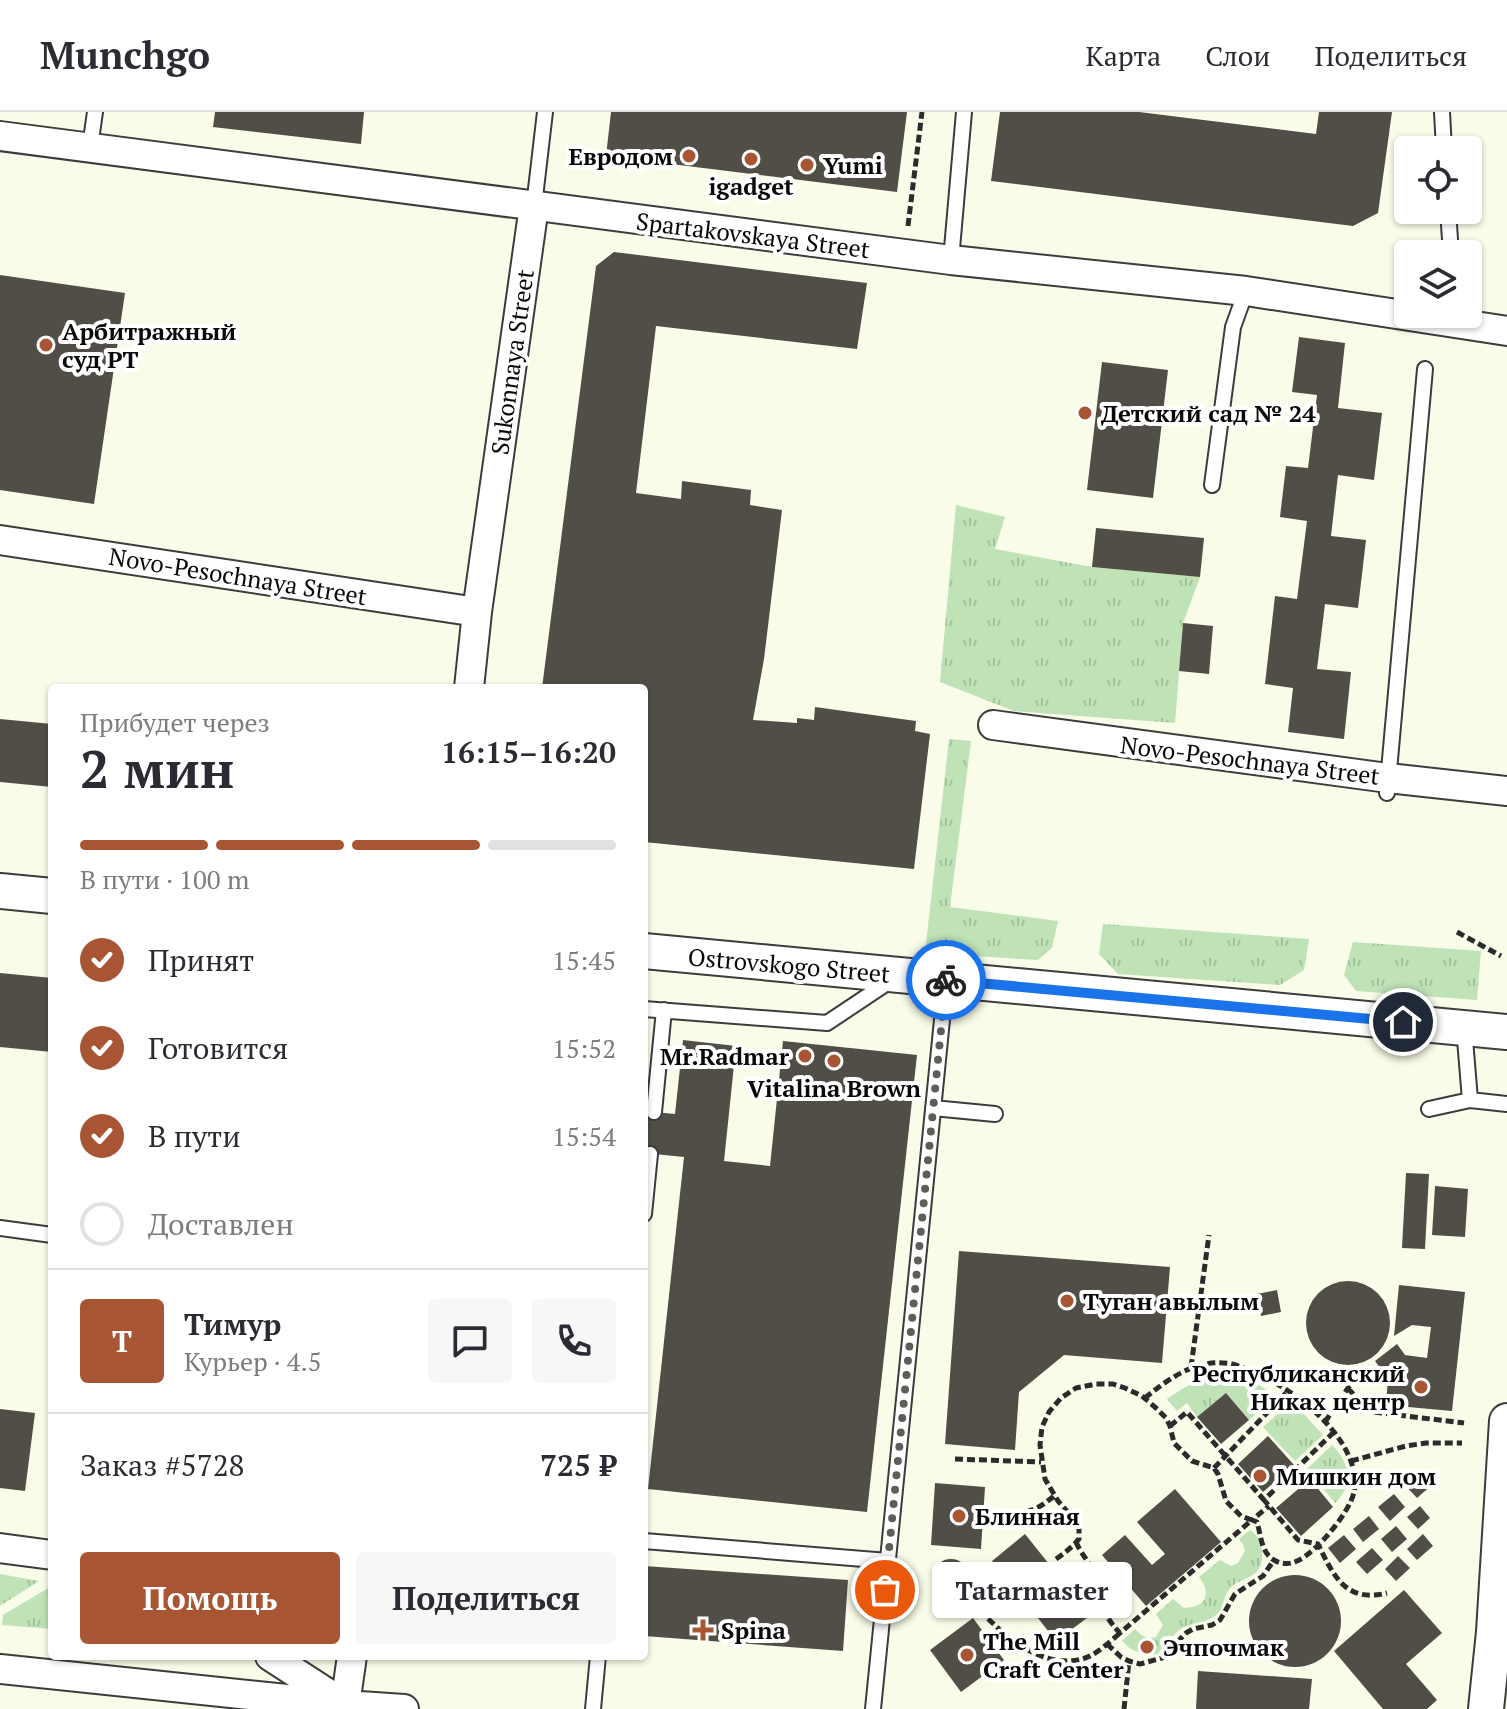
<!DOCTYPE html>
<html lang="ru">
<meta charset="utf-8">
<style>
body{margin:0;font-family:"PT Serif",serif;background:#f7f7f7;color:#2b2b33;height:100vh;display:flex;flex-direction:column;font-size:30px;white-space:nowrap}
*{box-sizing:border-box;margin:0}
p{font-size:26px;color:#7c7c81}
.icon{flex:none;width:44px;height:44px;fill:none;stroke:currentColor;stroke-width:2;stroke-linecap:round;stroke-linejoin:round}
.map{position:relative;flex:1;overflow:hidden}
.drawer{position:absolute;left:48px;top:572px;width:600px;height:976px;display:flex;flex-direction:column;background:#fff;border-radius:8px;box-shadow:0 2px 6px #0004}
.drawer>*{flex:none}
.controls{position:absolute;left:1394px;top:24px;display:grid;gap:16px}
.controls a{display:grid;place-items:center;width:88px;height:88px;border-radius:8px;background:#fff;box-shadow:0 2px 6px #0004;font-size:40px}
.pin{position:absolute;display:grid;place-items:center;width:68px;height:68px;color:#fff;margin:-34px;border:4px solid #fff;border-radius:50%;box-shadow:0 2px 8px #0007}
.courier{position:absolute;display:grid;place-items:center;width:80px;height:80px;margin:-40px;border:6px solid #1a73e8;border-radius:50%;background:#fff;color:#222;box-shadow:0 2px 10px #0007}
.bubble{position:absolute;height:56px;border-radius:8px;background:#fff;box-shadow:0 2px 6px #0004;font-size:26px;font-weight:800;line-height:56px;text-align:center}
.overview em{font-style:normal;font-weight:800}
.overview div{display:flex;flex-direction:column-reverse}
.overview{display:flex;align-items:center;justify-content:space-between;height:136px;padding:0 32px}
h1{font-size:52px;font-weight:800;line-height:60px}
.bar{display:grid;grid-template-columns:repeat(4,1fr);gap:12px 8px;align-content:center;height:96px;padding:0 32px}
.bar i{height:10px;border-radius:6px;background:#e1e1e2}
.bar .selected{background:#a85533}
.bar p{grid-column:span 4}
.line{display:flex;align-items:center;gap:20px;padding:0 32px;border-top:2px solid #e1e1e2}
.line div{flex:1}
.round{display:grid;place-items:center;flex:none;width:84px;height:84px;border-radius:8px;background:#f7f7f7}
ol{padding:0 32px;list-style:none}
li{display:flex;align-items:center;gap:24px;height:88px}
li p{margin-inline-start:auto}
li .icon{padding:8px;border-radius:50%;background:#a85533;color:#fff;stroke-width:4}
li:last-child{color:#7c7c81}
li i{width:44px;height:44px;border:4px solid #e1e1e2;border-radius:50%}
.action{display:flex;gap:16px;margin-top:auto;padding:16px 32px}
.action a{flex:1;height:92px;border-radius:8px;background:#a85533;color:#fff;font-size:32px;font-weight:800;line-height:92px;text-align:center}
.action a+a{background:#f7f7f7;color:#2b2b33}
header{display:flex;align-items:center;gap:48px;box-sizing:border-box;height:112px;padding:0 40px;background:#fff;border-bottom:2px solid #e1e1e2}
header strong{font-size:38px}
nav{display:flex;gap:44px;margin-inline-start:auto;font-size:28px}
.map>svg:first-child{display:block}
</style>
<header>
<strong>Munchgo</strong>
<nav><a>Карта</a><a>Слои</a><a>Поделиться</a></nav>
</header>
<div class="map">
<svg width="1507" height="1597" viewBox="0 0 1507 1597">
<defs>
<pattern id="grass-tufts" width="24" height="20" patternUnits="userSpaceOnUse" patternTransform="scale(2)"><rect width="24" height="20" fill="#bfe2b7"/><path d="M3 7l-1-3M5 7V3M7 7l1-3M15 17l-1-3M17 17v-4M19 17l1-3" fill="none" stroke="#a3c19c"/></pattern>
</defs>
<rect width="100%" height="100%" fill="#f9fce8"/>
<!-- grass -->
<path fill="url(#grass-tufts)" d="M956,393L1005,405L995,437L1092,455L1200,465L1183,511L1175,611L1014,599L940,570Z
M949,627L971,629L950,795L1058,809L1052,836L1038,848L925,841Z
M1103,812L1309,827L1304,858L1280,873L1118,862L1099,842Z
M1353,830L1481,839L1477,888L1356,879L1344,863Z
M1227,1262C1247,1264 1259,1272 1275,1284L1249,1308L1226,1281L1197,1305L1187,1291L1177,1299L1167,1287C1188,1273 1201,1265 1227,1262Z
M1292,1289L1323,1323L1295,1349L1263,1315Z
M1332,1333C1350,1351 1354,1373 1335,1391L1307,1357Z
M1250,1418C1258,1424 1261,1429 1262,1439C1264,1471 1241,1461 1228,1479C1221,1489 1225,1498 1213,1505C1202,1512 1189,1510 1178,1519C1170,1526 1167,1535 1157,1542C1142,1543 1132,1540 1122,1529L1135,1517C1142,1524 1146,1528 1156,1525L1163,1513L1156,1502L1173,1487L1184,1496C1205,1495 1213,1483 1199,1465L1220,1448L1231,1454L1238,1451L1245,1439L1243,1432L1239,1427Z
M0,1462L39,1469L0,1494Z
M50,1475L52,1476V1517L2,1513L3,1503Z"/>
<!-- building -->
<path fill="#514e47" d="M215,0H364L361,32L213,15Z
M611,0H907L897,80L606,44Z
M1000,0H1139L1316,22L1319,0H1392L1378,101L1353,114L991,69Z
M614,140L867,171L857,237L656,214L636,381L681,387L682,369L751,378L750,393L782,398L764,547L753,608L797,611V606L814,608L815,595L916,609L915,619L930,622L914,757L644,730V576H542L596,154Z
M0,163L125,181L94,392L0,378Z
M1299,225L1345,231L1338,296L1382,301L1374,368L1338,363L1331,424L1366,428L1358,496L1325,492L1317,557L1351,560L1344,627L1288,620L1293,576L1265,572L1275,484L1297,487L1307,409L1280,405L1286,354L1308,356L1317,283L1292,280Z
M1102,250L1168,258L1153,386L1087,378Z
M1096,416L1204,426L1200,465L1092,455Z
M1183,511L1213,514L1209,562L1179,559Z
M0,607L52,612V675L0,670Z
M0,861L52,866V940L0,935Z
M683,928L736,934L724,1049L770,1054L783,929L917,943L867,1400L648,1377L684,1045L644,1041V999L675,1002Z
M1406,1061L1429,1062L1425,1137L1402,1136Z
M1435,1074L1468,1077L1465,1125L1432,1123Z
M959,1139L1170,1155L1162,1251L1064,1243L1019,1280L1015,1338L945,1332Z
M1306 1211a42 42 0 1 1 84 0a42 42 0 1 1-84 0Z
M1399,1173L1465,1180L1452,1299L1386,1293L1388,1266L1375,1249L1397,1232L1405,1243L1427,1246L1431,1215L1412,1213L1394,1224Z
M1277,1178L1281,1200L1261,1204L1257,1182Z
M1226,1281L1249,1308L1221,1332L1197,1305Z
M0,1297L35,1301L25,1379L0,1376Z
M1268,1324L1294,1353L1263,1380L1238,1352Z
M1420,1357L1433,1372L1417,1386L1404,1372Z
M1310,1367L1333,1395L1301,1424L1276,1396Z
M935,1371L985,1375L981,1437L931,1433Z
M1175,1377L1221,1430L1146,1494L1102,1443L1125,1423L1152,1453L1165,1442L1137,1410Z
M1394,1382L1405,1395L1390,1409L1378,1395Z
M1420,1394L1430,1406L1418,1417L1407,1405Z
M1369,1404L1379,1417L1363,1430L1353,1417Z
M1396,1414L1407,1427L1392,1440L1381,1427Z
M1025,1422L1049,1452L1015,1478L992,1449Z
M1423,1422L1433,1434L1417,1448L1407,1437Z
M1344,1423L1356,1437L1340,1451L1328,1436Z
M1372,1436L1383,1448L1367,1462L1356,1450Z
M1398,1444L1410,1456L1396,1469L1385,1457Z
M933 1465a18 18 0 1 1 36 0a18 18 0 1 1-36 0Z
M644,1454L848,1468L843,1539L644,1524Z
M1249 1509a46 46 0 1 1 92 0a46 46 0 1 1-92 0Z
M1070,1474L1091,1503L1056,1529L1034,1501Z
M1404,1478L1442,1521L1406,1552L1437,1588L1427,1597H1383L1334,1539Z
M973,1506L1004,1548L961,1580L930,1538Z
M1198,1559L1312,1567L1309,1597H1196Z"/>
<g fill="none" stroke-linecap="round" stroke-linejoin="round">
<!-- service casing -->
<g stroke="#3c3c3c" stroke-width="18">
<path id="service" d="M1442,0L1444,38
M90,35L95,0
M534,94L545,0
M1448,98L1451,142
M951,148L964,0
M1212,373L1233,215L1246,179
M1387,681L1425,257
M644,897L827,911L890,869
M1464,915L1470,988L1507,992
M933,996L995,1002
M1429,997L1470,988
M654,1000L664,898
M644,1102L650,1042
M0,1116L52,1123
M644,1429L888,1449
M593,1597L598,1544
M873,1597L946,868"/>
</g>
<!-- minor casing -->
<g stroke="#3c3c3c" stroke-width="32">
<path id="minor" d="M0,24L951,148L1246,179L1507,219
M0,428L477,500
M469,576L477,500L534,94
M993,613L1388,666L1507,679
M0,1436L52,1443
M270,1544L341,1590
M0,1557L345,1593L404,1597
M345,1593L352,1544"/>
</g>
<!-- tertiary casing -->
<g stroke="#3c3c3c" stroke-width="38">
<path id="tertiary" d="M0,779L52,784
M644,839L1507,920
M1486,1597L1494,1520L1507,1309"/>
</g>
<!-- path -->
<path stroke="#2b2b2b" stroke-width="5" stroke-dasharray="8 4" stroke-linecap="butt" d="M908,114L922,0
M1457,820L1501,844
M1191,1255L1209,1123
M1348,1276L1359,1289L1373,1300L1464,1311
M1145,1286C1169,1266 1199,1245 1232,1252C1244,1255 1255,1261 1266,1266C1303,1284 1363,1333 1354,1380C1350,1400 1316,1441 1297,1449C1289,1453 1281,1452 1274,1448C1261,1441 1261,1423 1257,1410L1252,1408L1269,1394
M1325,1310L1348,1276L1361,1264
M1170,1314L1187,1300L1264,1388
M1334,1320L1264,1388L1298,1428L1318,1432C1334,1465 1346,1491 1387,1481
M955,1347L1041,1350
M1351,1349L1406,1334L1426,1331H1462
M1214,1356L1288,1279
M1014,1400C1030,1402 1042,1394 1054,1384
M1056,1447C1065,1441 1072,1435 1079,1427V1415L1075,1408L1058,1389L1045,1367L1040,1333L1042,1315L1049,1300L1061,1286L1076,1276L1096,1272H1113L1125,1276L1142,1284L1156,1296L1166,1306L1170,1314L1174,1331L1192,1349L1214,1356L1218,1362L1226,1389L1241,1404L1252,1408L1120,1521C1099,1500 1104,1488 1095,1463C1091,1452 1081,1442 1076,1430
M964,1480C991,1512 1032,1556 1078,1548C1095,1545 1108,1531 1120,1521
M1107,1532L1121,1545L1129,1549L1140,1552L1162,1546L1186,1521L1193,1517L1212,1513L1220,1508L1235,1482L1263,1464L1274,1448
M1124,1597L1129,1549"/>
<!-- service -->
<use href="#service" stroke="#fff" stroke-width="14"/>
<!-- minor -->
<use href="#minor" stroke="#fff" stroke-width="28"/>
<!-- tertiary -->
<use href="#tertiary" stroke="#fff" stroke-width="34"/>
</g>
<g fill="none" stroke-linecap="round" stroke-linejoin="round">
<!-- done -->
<path stroke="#5d5e57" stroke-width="8" stroke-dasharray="0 14.4" d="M885,1478L946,868"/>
<!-- route -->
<path stroke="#1a73e8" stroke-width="10" d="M946,868L1403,910"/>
</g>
<!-- markers -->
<g fill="#a85533" stroke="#fff" stroke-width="3">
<circle cx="689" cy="44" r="8"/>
<circle cx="751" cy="47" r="8"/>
<circle cx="807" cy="53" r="8"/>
<circle cx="46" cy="233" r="8"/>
<circle cx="1085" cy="301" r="8"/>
<circle cx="805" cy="944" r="8"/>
<circle cx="834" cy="949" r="8"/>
<circle cx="1067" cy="1189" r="8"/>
<circle cx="1421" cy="1275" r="8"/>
<circle cx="1260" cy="1364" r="8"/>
<circle cx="959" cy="1404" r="8"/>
<path d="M699 1506h8v8h8v8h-8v8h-8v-8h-8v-8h8z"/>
<circle cx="1147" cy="1535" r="8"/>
<circle cx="967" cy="1543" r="8"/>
</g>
<g text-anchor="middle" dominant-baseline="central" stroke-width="8" stroke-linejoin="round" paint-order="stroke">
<!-- poi labels -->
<g font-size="24" font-weight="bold" fill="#090909" stroke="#fff" text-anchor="start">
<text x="673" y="44" text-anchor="end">Евродом</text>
<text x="823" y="53">Yumi</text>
<text x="751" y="74" text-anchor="middle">igadget</text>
<text x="62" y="219">Арбитражный<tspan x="62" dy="28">суд РТ</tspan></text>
<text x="1101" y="301">Детский сад № 24</text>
<text x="789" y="944" text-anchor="end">Mr.Radmar</text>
<text x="834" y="976" text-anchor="middle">Vitalina Brown</text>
<text x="1083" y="1189">Туган авылым</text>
<text x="1405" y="1261" text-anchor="end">Республиканский<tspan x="1405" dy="28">Никах центр</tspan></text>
<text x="1276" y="1364">Мишкин дом</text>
<text x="975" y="1404">Блинная</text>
<text x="721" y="1518">Spina</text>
<text x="983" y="1529">The Mill<tspan x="983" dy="28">Craft Center</tspan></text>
<text x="1163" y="1535">Эчпочмак</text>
</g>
<!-- street labels -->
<g font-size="24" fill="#090909" stroke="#fff">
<text transform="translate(753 123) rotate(7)">Spartakovskaya Street</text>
<text transform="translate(512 250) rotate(-82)">Sukonnaya Street</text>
<text transform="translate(238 464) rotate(9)">Novo-Pesochnaya Street</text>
<text transform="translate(1250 648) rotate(7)">Novo-Pesochnaya Street</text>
<text transform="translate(789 853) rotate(5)">Ostrovskogo Street</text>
</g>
</g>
</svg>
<div class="controls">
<a><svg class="icon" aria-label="locate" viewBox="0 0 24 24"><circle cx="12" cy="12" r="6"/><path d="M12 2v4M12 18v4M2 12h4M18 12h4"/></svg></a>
<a><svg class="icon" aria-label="layers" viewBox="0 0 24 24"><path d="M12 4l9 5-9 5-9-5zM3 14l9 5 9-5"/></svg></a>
</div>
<div class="pin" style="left:885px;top:1478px;background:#ea580c"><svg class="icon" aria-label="bag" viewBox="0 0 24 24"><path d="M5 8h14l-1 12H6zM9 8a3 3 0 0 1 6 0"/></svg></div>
<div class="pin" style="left:1403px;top:910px;background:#1f2937"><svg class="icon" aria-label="home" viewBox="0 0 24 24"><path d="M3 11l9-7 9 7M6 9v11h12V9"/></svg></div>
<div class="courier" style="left:946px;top:868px"><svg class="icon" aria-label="bike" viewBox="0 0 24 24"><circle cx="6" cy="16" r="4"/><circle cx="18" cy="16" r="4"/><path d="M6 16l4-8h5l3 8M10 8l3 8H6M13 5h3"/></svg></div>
<div class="bubble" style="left:932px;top:1450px;width:200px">Tatarmaster</div>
<section class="drawer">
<div class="overview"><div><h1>2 мин</h1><p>Прибудет через</p></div><em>16:15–16:20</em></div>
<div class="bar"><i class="selected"></i><i class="selected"></i><i class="selected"></i><i></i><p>В пути · 100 m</p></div>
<ol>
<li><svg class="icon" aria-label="check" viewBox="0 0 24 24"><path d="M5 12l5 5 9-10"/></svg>Принят<p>15:45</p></li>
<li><svg class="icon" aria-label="check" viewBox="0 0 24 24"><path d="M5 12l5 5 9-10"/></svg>Готовится<p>15:52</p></li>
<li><svg class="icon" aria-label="check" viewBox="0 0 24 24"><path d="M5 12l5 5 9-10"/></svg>В пути<p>15:54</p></li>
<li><i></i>Доставлен</li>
</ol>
<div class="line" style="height:144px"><b class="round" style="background:#a85533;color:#fff">Т</b><div><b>Тимур</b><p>Курьер · 4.5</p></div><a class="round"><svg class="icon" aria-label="chat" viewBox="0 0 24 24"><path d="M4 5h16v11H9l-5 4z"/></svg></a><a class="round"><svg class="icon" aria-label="phone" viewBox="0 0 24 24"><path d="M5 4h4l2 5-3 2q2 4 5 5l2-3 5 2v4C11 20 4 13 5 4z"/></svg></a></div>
<div class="line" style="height:104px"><div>Заказ #5728</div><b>725 ₽</b></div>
<div class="action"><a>Помощь</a><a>Поделиться</a></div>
</section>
</div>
